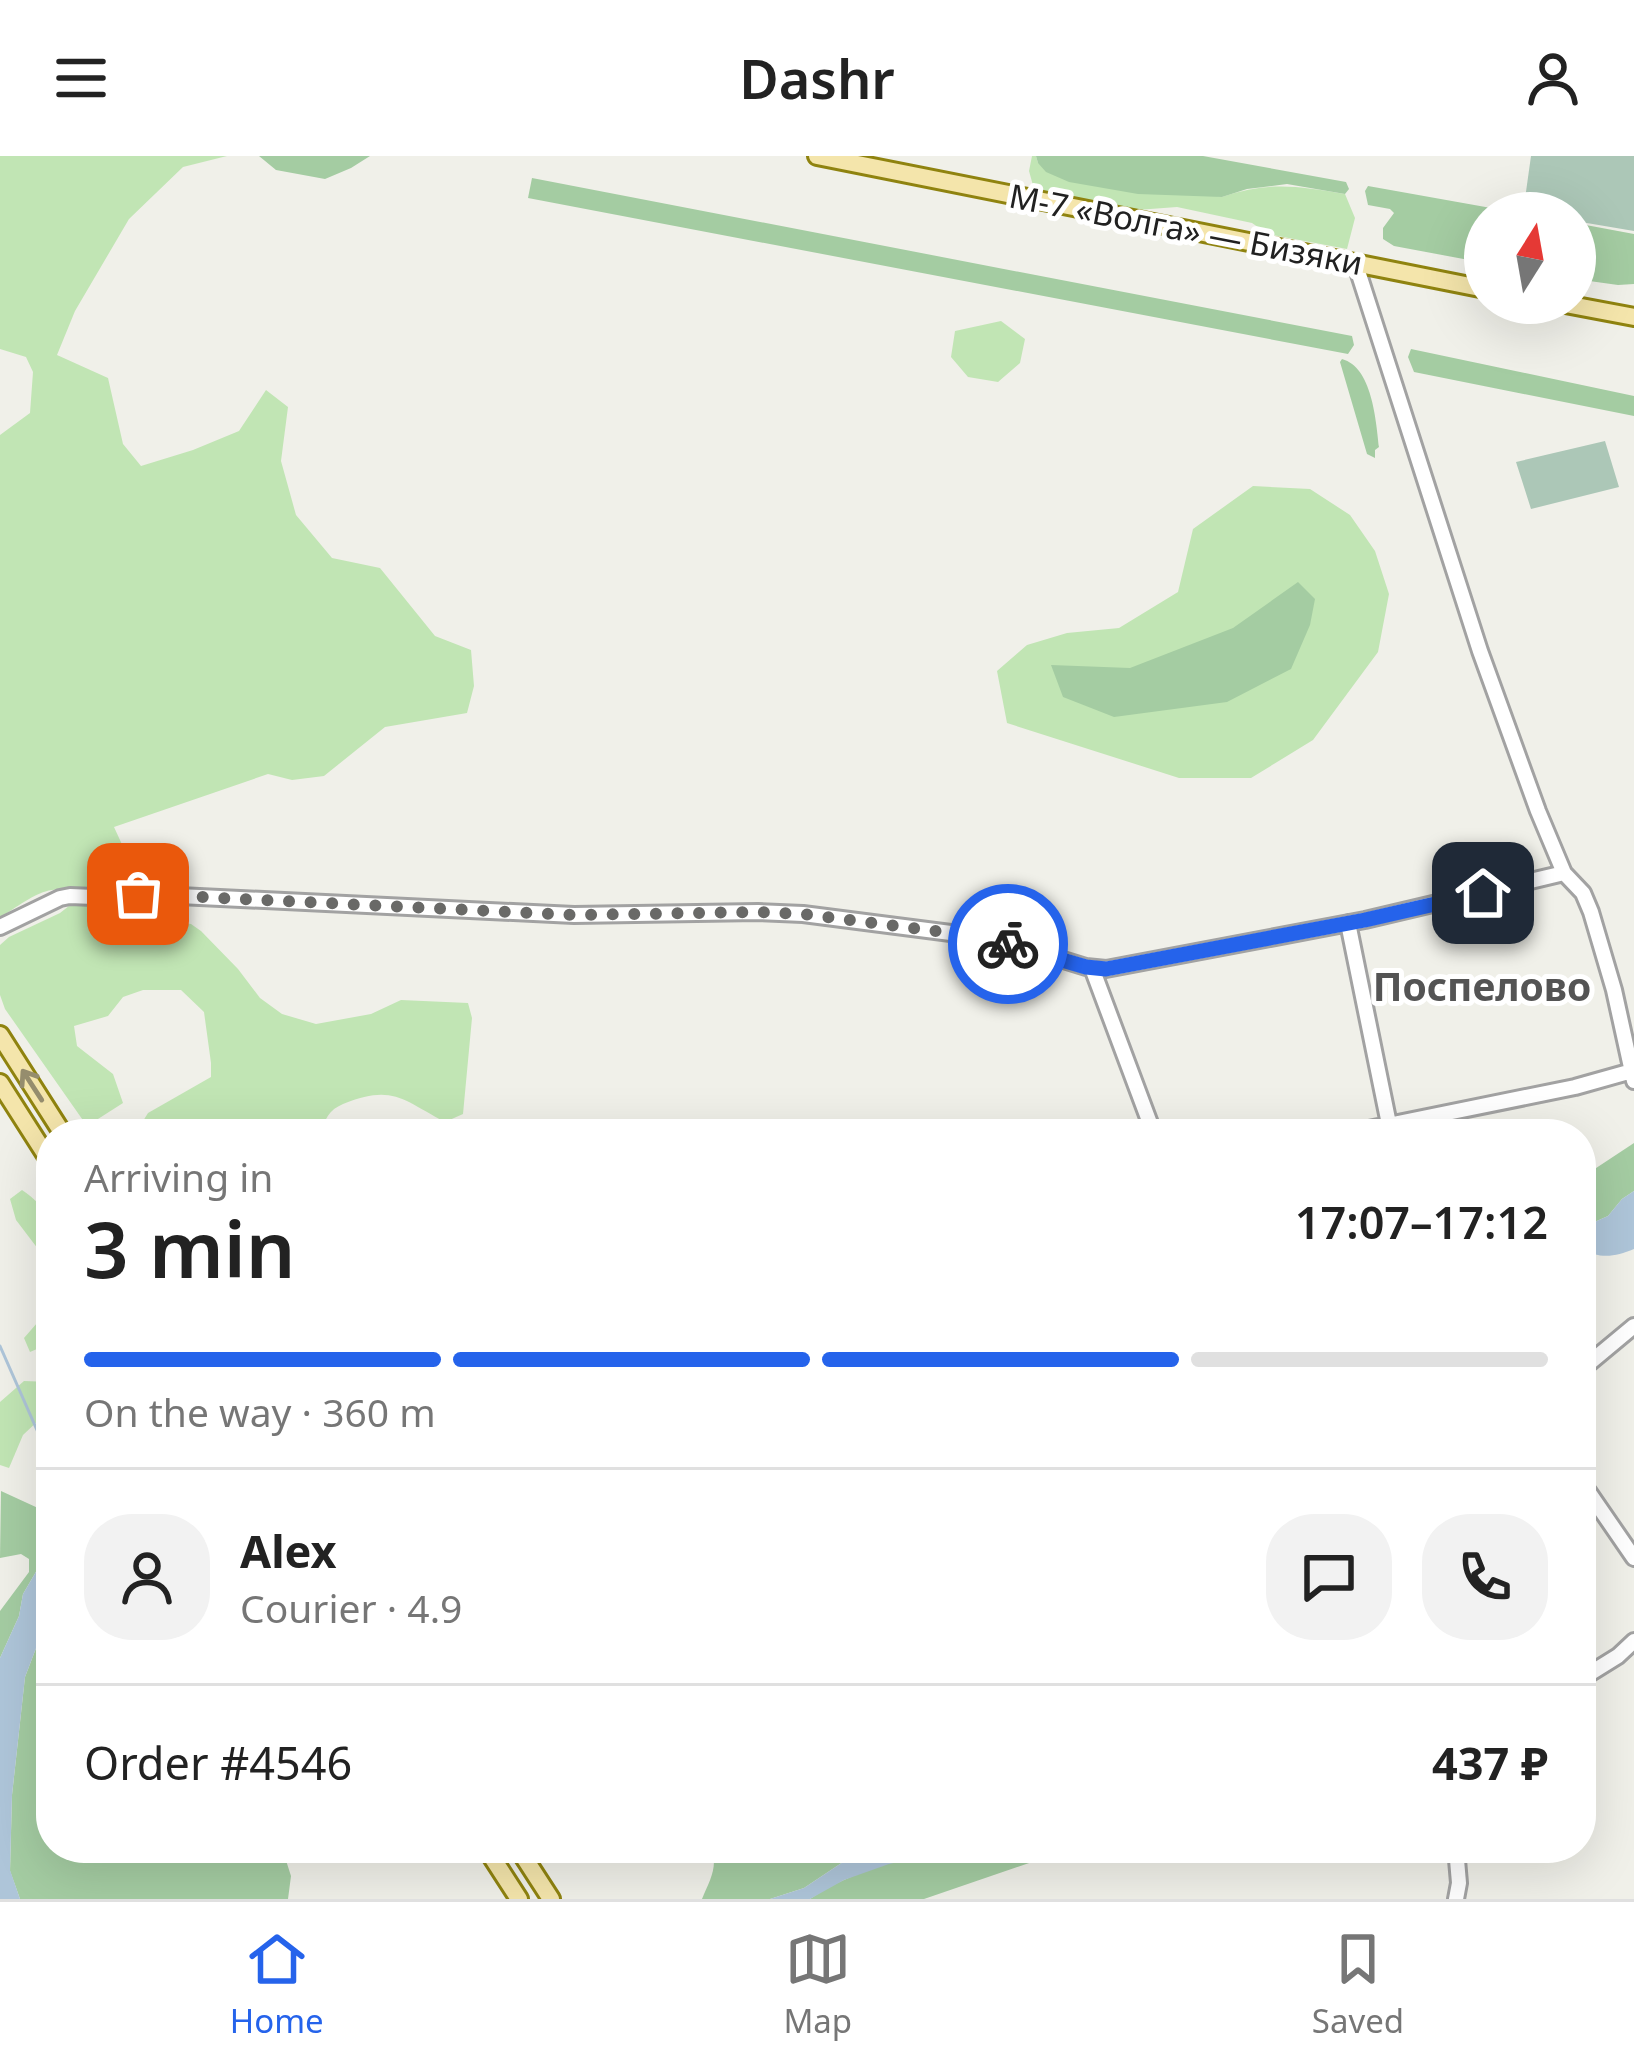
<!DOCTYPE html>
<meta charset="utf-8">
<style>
body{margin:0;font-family:"Noto Sans",sans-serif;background:#f2f2f2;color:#222;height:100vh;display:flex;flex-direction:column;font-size:45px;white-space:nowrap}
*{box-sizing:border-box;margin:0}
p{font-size:39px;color:#767676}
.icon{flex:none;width:66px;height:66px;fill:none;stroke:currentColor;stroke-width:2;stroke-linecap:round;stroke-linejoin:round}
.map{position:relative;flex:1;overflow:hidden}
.details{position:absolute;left:36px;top:963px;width:1560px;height:744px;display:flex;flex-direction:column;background:#fff;border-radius:48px;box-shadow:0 12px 48px #0002}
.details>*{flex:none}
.needle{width:78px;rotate:11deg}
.controls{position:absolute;left:1464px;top:36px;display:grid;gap:24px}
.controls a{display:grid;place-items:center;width:132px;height:132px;border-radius:50%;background:#fff;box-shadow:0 12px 48px #0002;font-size:60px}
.pin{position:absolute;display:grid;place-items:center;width:102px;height:102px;color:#fff;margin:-51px;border-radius:24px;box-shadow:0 6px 18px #0006}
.courier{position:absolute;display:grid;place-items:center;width:120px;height:120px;margin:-60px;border:9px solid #2563eb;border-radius:50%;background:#fff;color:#222;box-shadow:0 3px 15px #0007}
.summary em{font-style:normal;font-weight:600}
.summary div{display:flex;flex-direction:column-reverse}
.summary{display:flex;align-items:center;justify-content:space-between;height:204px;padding:0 48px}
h1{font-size:78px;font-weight:600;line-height:90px}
.bar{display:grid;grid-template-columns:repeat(4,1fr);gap:18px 12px;align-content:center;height:144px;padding:0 48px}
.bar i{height:15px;border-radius:9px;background:#e0e0e0}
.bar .current{background:#2563eb}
.bar p{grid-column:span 4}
.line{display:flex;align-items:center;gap:30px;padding:0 48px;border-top:3px solid #e0e0e0}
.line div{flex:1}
.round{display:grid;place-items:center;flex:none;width:126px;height:126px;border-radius:48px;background:#f2f2f2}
header{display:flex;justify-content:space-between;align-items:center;height:156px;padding:0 48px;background:#fff;font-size:54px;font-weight:600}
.dock{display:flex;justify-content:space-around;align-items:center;height:168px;border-top:3px solid #e0e0e0;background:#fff;font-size:33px;color:#767676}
.dock a{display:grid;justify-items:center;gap:6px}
.dock .current{color:#2563eb}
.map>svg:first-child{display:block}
</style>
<header><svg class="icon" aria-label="menu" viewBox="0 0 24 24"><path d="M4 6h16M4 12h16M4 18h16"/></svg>Dashr<svg class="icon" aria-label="person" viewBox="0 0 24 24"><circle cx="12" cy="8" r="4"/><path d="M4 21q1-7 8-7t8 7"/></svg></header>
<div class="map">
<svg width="1634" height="1743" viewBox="0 0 1634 1743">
<rect width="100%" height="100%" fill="#f0f0e9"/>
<!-- grass -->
<path fill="#c1e5b4" d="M0,0H227L183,11L129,63L75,155L57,199L108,222L123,288L141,310L193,294L239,275L266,234L288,251L281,305L296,359L332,402L380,412L435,480L471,494L474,530L467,557L385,571L324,620L292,624L268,618L114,671L136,719C100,748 89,728 52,734C35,736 15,753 0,761V279L30,257L33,216L26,201L0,193Z
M1032,0H1036L1038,7L1222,41C1269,25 1297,30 1345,38L1355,62L1347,93L1268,78L1252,67L1177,51L1137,54L1034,33L1029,15Z
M1001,165L1025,183L1020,207L998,226L968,221L951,201L955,175Z
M1253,330L1310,333L1350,359L1375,395L1389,438L1378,496L1313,584L1251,622H1179L1007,567L997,515L1027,489L1067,477L1119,472L1178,436L1193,373Z
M74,746L89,747L109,760H138L191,768L201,775L238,813L260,842L282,858L316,868L371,858L401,844L468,847L472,862L463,958L445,966C402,943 392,928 343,948C329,954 324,963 322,978H135L148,957L211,921V907L204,856L181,834H143L123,841L108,860L74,870L77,890L113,918L123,947L87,970L5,853L0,839V789L9,781L60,757Z
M22,1034C56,1057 51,1073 51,1110L16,1064L10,1043Z
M51,1151V1187L30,1196L24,1182Z
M24,1225L51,1226V1278L40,1263L23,1279L9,1312L0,1309V1246Z"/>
<!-- forest -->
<path fill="#a4cca2" d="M259,0H370L351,12L325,23L276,14Z
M1036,0H1203L1346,26L1349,33L1345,38L1287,28L1247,33L1222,41L1138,38L1069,26L1046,16L1038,7Z
M532,22L1352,180L1354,189L1348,198L528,42Z
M1368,30L1519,57H1485V107L1394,90L1383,83V72L1394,57L1390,53L1368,49L1365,35Z
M1575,67L1634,78V128L1618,129L1575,123Z
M1411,193L1634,240V260L1414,216L1408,201Z
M1342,203C1372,211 1376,264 1379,291L1375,294V302L1367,298L1340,206Z
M1298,426L1315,443L1310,469L1291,513L1227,546L1114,561L1063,541L1051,509L1130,512L1233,472Z
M1634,987V1035L1622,1043L1608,1060L1581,1072V1022Z
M1,1335L38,1352H51V1390L23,1438L19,1460L0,1502V1455L29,1416V1403L21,1398L0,1402Z
M51,1453V1692H282L291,1720L288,1743H20L10,1715L12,1639L25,1521Z
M711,1692H864L804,1732L770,1743H702C709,1726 719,1710 711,1692Z
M959,1692H1073L924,1743H810C850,1715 911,1699 959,1692Z"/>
<!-- cemetery -->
<path fill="#acc7b7" d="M1531,0H1634V75L1575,65V57H1523Z
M1605,285L1619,331L1531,353L1516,306Z"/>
<!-- water -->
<path fill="#aec5d9" d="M1634,1035V1093C1615,1101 1600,1103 1581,1093V1072L1608,1060L1622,1043Z
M51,1390V1453L25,1521L12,1639L10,1714L20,1743H0V1502L19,1460L23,1438Z
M864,1692H959L889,1708L844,1724L810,1743H770L804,1732Z"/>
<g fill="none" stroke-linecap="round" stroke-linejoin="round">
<!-- stream -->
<path stroke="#aec5d9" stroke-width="3" d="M0,1190L44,1290L51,1295"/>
<!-- minor casing -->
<g stroke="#a2a2a2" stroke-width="20">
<path id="minor" d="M1355,106L1480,495L1538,655L1564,717L1583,737L1591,756L1614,834L1634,925
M1348,767L1389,968
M0,771L60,742L70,740L117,742L138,738L574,759L758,756L803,758L974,780L1015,789L1086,811L1106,813L1365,764L1564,717
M1092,812L1154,978
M1344,978L1575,931L1632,915
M1581,1214L1634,1170
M1581,1325L1634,1402
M1581,1523L1618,1500L1634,1485
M1456,1692L1459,1727L1456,1743"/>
</g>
<!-- major casing -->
<g stroke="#8f830f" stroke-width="22">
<path id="major" d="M817,0L1485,133
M1560,147L1634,161
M0,879L63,978
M0,927L51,1007
M486,1692L519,1743
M518,1692L551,1743"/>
</g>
<!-- minor -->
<use href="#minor" stroke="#fff" stroke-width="14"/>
<!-- major -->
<use href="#major" stroke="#f4e5ab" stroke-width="16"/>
</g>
<!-- one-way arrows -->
<defs><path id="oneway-shaft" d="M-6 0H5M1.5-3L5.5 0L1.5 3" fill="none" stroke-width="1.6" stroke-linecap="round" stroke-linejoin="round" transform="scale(3)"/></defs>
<use stroke="#958d6d" href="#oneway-shaft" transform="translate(32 929) rotate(-123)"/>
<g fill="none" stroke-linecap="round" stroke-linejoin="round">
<!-- done -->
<path stroke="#696967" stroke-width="12" stroke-dasharray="0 21.6" d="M138,738L574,759L758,756L803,758L974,780L1008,788"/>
<!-- route -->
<path stroke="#2563eb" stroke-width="15" d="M1008,788L1086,811L1106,813L1365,764L1483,737"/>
</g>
<g text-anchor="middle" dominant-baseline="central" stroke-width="10" stroke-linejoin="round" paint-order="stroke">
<!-- street labels -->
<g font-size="33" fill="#212121" stroke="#fff">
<text transform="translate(1186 73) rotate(11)">М-7 «Волга» — Бизяки</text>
</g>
<!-- quarter labels -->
<g font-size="39" font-weight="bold" fill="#545454" stroke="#fff">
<text x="1482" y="829">Поспелово</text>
</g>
</g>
</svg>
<div class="controls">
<a><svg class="needle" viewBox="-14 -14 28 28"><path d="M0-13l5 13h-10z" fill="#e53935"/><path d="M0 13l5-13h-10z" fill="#767676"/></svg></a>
</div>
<div class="pin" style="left:138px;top:738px;background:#ea580c"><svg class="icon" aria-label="bag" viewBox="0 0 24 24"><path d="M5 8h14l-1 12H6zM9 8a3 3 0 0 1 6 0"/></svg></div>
<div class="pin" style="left:1483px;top:737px;background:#1f2937"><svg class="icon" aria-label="home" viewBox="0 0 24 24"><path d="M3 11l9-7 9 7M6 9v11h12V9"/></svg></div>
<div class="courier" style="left:1008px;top:788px"><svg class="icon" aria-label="bike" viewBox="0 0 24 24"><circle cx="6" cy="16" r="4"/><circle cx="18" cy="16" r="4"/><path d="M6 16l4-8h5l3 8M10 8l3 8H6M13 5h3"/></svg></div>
<section class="details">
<div class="summary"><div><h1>3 min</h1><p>Arriving in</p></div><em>17:07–17:12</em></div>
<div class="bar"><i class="current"></i><i class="current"></i><i class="current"></i><i></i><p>On the way · 360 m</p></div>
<div class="line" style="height:216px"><a class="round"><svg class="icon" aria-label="person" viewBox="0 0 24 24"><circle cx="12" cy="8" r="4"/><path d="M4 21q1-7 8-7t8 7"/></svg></a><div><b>Alex</b><p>Courier · 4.9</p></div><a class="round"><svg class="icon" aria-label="chat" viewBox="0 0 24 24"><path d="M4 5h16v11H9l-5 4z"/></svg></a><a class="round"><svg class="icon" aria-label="phone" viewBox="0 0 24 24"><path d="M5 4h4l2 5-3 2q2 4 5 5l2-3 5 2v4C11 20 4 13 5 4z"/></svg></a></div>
<div class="line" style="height:156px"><div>Order #4546</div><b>437 ₽</b></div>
</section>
</div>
<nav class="dock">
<a class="current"><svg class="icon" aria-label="home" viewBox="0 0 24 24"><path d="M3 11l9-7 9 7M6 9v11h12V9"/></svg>Home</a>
<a><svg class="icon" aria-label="map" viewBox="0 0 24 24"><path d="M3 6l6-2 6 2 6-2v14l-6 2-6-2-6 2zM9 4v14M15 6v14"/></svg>Map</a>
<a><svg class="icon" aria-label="saved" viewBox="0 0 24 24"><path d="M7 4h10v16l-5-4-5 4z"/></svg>Saved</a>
</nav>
